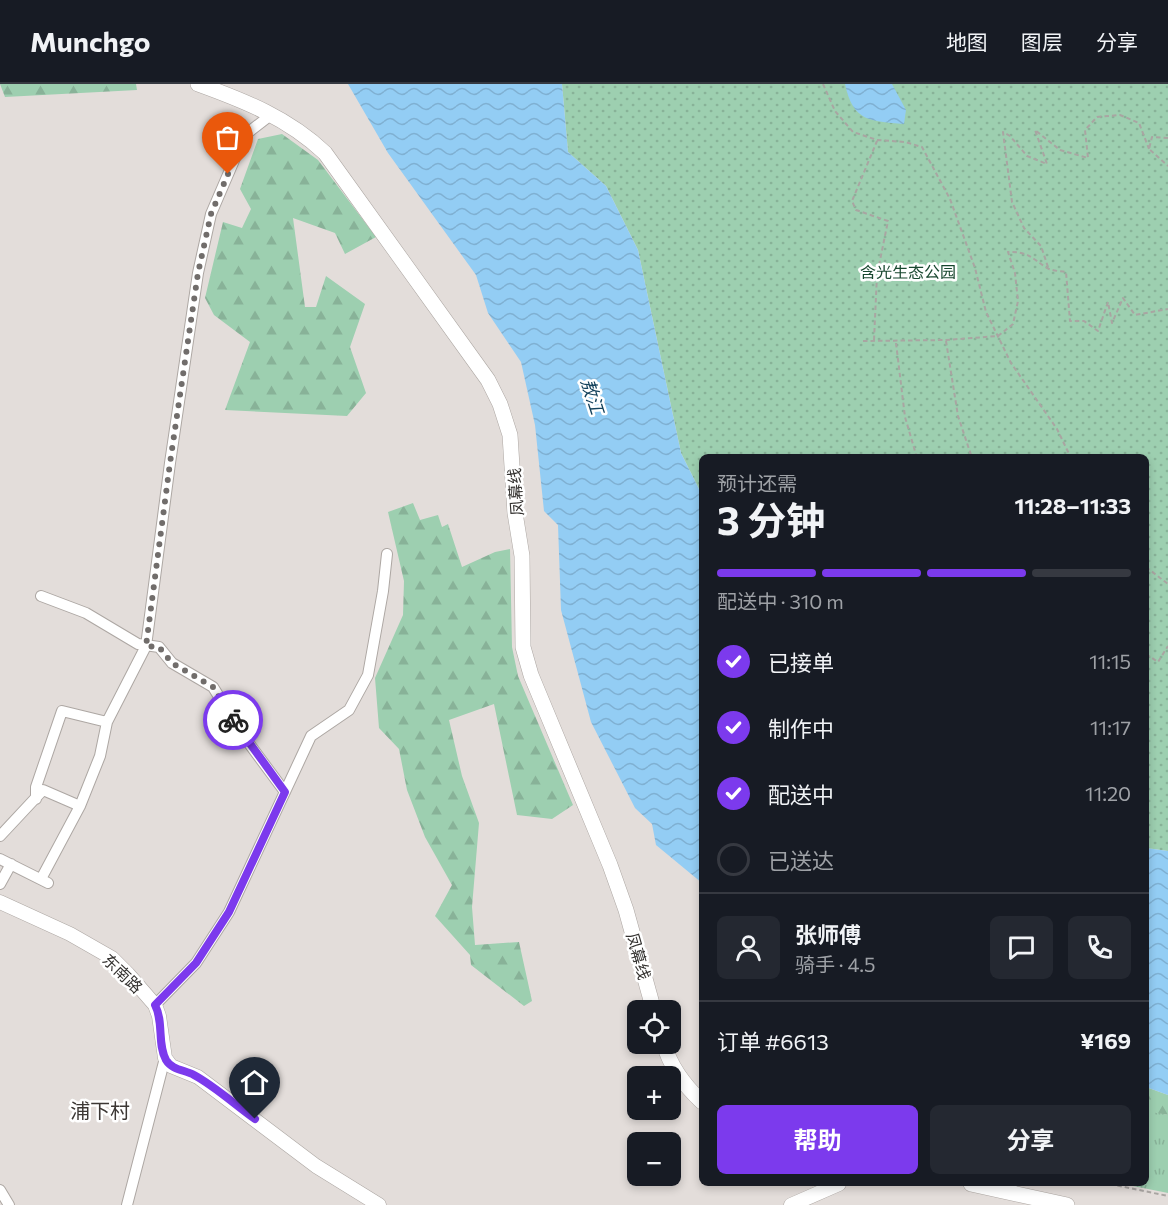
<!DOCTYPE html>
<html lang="zh">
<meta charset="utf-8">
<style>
body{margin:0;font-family:Commissioner,"Noto Sans SC",sans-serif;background:#242831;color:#f1f3f6;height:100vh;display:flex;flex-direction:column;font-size:22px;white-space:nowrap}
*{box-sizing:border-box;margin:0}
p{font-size:20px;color:#9ea1a6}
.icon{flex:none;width:33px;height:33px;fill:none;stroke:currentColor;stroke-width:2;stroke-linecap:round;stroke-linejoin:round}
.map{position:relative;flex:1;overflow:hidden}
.side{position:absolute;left:699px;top:370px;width:450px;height:732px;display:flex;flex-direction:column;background:#171b24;border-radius:9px;box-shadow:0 3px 9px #0003}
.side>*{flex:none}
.tools{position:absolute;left:627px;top:916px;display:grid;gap:12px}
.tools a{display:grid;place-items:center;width:54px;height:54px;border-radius:9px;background:#171b24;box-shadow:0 3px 9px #0003;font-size:30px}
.pin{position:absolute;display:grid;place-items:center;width:51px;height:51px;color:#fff;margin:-62px -26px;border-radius:50% 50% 50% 0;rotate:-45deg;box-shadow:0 0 6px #0007}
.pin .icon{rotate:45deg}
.courier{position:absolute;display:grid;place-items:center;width:60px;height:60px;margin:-30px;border:4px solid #7c3aed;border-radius:50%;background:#fff;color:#222;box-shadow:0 2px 8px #0007}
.head em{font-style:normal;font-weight:700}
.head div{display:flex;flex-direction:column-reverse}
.head{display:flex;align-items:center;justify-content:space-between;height:102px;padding:0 18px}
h1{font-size:39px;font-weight:700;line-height:45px}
.bar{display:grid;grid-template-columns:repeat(4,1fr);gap:9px 6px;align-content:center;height:72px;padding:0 18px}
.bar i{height:8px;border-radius:4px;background:#363941}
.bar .current{background:#7c3aed}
.bar p{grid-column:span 4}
.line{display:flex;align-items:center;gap:15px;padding:0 18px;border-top:2px solid #363941}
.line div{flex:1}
.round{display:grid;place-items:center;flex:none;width:63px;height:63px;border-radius:9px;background:#242831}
ol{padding:0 18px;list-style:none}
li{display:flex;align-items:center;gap:18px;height:66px}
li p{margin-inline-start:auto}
li .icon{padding:6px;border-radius:50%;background:#7c3aed;color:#fff;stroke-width:4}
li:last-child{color:#9ea1a6}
li i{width:33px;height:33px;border:3px solid #363941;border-radius:50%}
.action{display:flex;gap:12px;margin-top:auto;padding:12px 18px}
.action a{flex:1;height:69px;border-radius:9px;background:#7c3aed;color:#fff;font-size:24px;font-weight:700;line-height:69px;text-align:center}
.action a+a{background:#242831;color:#f1f3f6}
header{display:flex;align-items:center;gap:36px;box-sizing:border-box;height:84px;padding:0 30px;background:#171b24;border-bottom:2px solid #363941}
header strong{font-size:28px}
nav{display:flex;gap:33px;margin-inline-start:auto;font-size:21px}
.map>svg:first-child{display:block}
</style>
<header>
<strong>Munchgo</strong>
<nav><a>地图</a><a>图层</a><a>分享</a></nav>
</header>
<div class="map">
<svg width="1168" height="1121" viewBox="0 0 1168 1121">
<defs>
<pattern id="grass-tufts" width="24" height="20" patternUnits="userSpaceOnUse" patternTransform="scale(1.5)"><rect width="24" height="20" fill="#9dcfb0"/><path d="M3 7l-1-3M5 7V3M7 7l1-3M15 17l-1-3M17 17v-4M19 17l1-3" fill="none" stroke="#88b298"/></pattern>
<pattern id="forest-firs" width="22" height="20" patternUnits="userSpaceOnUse" patternTransform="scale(1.5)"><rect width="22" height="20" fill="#9dcfb0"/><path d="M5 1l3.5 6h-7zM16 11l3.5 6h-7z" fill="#88b298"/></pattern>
<pattern id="park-dots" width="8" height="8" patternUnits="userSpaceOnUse" patternTransform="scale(1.5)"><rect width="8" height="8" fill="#9dcfb0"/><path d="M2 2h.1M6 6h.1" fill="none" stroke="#88b298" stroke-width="1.8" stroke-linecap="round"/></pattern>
<pattern id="water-waves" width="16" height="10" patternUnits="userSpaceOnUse" patternTransform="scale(1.5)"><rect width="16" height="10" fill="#93cdf4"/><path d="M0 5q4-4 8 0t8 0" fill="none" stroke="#7fb0d2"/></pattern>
</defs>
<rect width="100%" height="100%" fill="#e3ddda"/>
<!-- grass -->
<path fill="url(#grass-tufts)" d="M1146,1026L1168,1031V1109L1123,1100H1146Z"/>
<!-- forest -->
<path fill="url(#forest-firs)" d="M0,0H136L137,6L5,13Z
M282,50L318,76L376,153L345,170L335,149L293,134L305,223H316L326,192L365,220L350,263L366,309L347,332L225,326L250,258L214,231L205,214L223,138L242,144L251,125L240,105L258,55Z
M413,419L420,436L438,431L442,443L448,440L462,483L495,468L510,465L512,563L518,592L573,721L552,735L517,731L494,620L449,636L462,692L479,739L472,823L475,861L519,858L532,917L524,922L471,881L470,871L435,832L452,801L425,753L407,706L399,665L379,644L375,594L403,531L404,497L388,428Z
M1146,1003L1168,1011V1031L1146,1027Z"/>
<!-- park -->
<path fill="url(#park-dots)" d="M562,0H1168V767L1146,764V374H702V411L681,369L638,166L606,102L568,68Z"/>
<!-- water -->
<path fill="url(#water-waves)" d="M348,0H562L568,68L606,102L638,166L681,369L702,411V799L656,761L652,740L635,724L591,638L561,526L558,441L544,427L535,341L521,278L488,229L476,191L388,69Z
M845,0H892L906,26L904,40C870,37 853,38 845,0Z
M1146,764L1168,767V1011L1146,1003Z"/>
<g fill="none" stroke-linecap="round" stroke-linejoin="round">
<!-- minor casing -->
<g stroke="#ada7a3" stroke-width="12">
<path id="minor" d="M41,512L86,529L138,560L159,563L172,579L213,603L242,650L285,708
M36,715V703L62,627L107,638
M0,752L43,706L80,722
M0,775L48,799
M41,795L80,722L100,672L107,638L146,562L170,379L198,189L211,130L245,51L272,30
M0,800L11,780
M155,921L196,879L229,828L311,652L349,626L368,591L383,507L387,470
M0,1106L9,1121
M127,1121L165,974"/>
</g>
<!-- tertiary casing -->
<g stroke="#ada7a3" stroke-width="15">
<path id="tertiary" d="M0,818L70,850L112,874L128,890L155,921L159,932L165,974L171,982L198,993L316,1082L379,1121
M791,1121L839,1100"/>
</g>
<!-- secondary casing -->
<g stroke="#ada7a3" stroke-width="16">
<path id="secondary" d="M198,0C245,17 288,34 325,69L488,296L500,320L510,351L515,429L522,472L523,563L531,591L610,781L626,826L654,927
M664,960C670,982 686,1003 702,1018
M971,1100L1067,1121"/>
</g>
<!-- path -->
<path stroke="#a9a5a2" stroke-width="2" stroke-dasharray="4.5 3" stroke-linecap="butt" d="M823,0L835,27L853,48L877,56L905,58L922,63L950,115L975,184L986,228L1011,279L1057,345L1071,374
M1168,54L1152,53L1149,65L1168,82
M1048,183L1041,162L1024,144L1012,118L1003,48L1010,52L1027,72L1047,80L1035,46L1060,66L1088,74L1085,46L1097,33L1120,31L1139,39L1149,65
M874,256L877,191L888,137L856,126L852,117L877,57
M863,257L946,256L998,252L1013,240L1018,217L1015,189L1008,168C1028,167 1033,175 1047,184C1052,187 1060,187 1066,188L1070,237H1084L1098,247L1108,218L1112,239L1123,214L1135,231L1168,225
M946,257L958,332L972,374
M896,259L905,333L917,374
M1146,483L1168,500
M1146,570L1158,578L1168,562
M1110,1100L1168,1112"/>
<!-- minor -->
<use href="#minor" stroke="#fff" stroke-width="10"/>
<!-- tertiary -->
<use href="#tertiary" stroke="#fff" stroke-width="14"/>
<!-- secondary -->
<use href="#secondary" stroke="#fff" stroke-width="15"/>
</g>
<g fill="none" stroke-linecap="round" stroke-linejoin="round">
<!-- done -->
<path stroke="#716d6b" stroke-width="6" stroke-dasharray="0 10.8" d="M228,90L211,130L198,189L170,379L146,562L159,563L172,579L213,603L233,636"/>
<!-- route -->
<path stroke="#7c3aed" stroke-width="8" d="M233,636L285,708L229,828L196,879L155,921C164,938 157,960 166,976C172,986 185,986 194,991C216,1003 235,1021 255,1035"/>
</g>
<g text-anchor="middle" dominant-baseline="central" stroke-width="5" stroke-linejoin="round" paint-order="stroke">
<!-- park labels -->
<g font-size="16" fill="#18472f" stroke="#fff">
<text x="908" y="187">含光生态公园</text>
</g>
<!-- street labels -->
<g font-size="16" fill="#33312f" stroke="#fff">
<text transform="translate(515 408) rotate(-94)">凤幕线</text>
<text transform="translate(639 872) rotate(74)">凤幕线</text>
<text transform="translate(123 889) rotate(44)">东南路</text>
</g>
<!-- water labels -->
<g font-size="18" font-style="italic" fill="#14425c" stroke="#fff">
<text transform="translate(593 312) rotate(72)">敖江</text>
</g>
<!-- quarter labels -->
<g font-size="20" fill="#3c3734" stroke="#fff">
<text x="100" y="1026">浦下村</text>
</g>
</g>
</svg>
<div class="tools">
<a><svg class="icon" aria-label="locate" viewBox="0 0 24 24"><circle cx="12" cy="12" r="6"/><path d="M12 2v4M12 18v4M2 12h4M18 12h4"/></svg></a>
<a>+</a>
<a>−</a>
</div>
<div class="pin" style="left:228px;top:90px;background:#ea580c"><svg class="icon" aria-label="bag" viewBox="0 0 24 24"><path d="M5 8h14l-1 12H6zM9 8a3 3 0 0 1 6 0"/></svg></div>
<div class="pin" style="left:255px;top:1035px;background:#1f2937"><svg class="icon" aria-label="home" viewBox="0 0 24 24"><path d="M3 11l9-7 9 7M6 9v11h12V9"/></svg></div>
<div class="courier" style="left:233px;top:636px"><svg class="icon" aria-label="bike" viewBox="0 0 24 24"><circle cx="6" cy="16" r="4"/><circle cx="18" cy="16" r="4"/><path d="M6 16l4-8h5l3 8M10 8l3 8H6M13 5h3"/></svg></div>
<section class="side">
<div class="head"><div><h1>3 分钟</h1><p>预计还需</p></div><em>11:28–11:33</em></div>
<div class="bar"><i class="current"></i><i class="current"></i><i class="current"></i><i></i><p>配送中 · 310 m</p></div>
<ol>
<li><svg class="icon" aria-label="check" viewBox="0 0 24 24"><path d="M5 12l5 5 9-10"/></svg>已接单<p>11:15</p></li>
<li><svg class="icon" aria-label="check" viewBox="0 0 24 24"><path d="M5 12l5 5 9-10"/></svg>制作中<p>11:17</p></li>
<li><svg class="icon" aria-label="check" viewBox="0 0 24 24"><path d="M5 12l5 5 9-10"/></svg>配送中<p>11:20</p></li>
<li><i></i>已送达</li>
</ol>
<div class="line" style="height:108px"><a class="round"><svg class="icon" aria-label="person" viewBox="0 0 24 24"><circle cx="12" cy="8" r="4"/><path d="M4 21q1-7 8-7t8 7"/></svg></a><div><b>张师傅</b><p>骑手 · 4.5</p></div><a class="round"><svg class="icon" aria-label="chat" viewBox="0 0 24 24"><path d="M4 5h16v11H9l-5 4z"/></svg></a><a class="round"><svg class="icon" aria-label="phone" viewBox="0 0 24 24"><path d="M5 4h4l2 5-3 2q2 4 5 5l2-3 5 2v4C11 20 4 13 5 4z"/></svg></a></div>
<div class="line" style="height:78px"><div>订单 #6613</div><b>¥169</b></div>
<div class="action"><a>帮助</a><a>分享</a></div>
</section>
</div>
